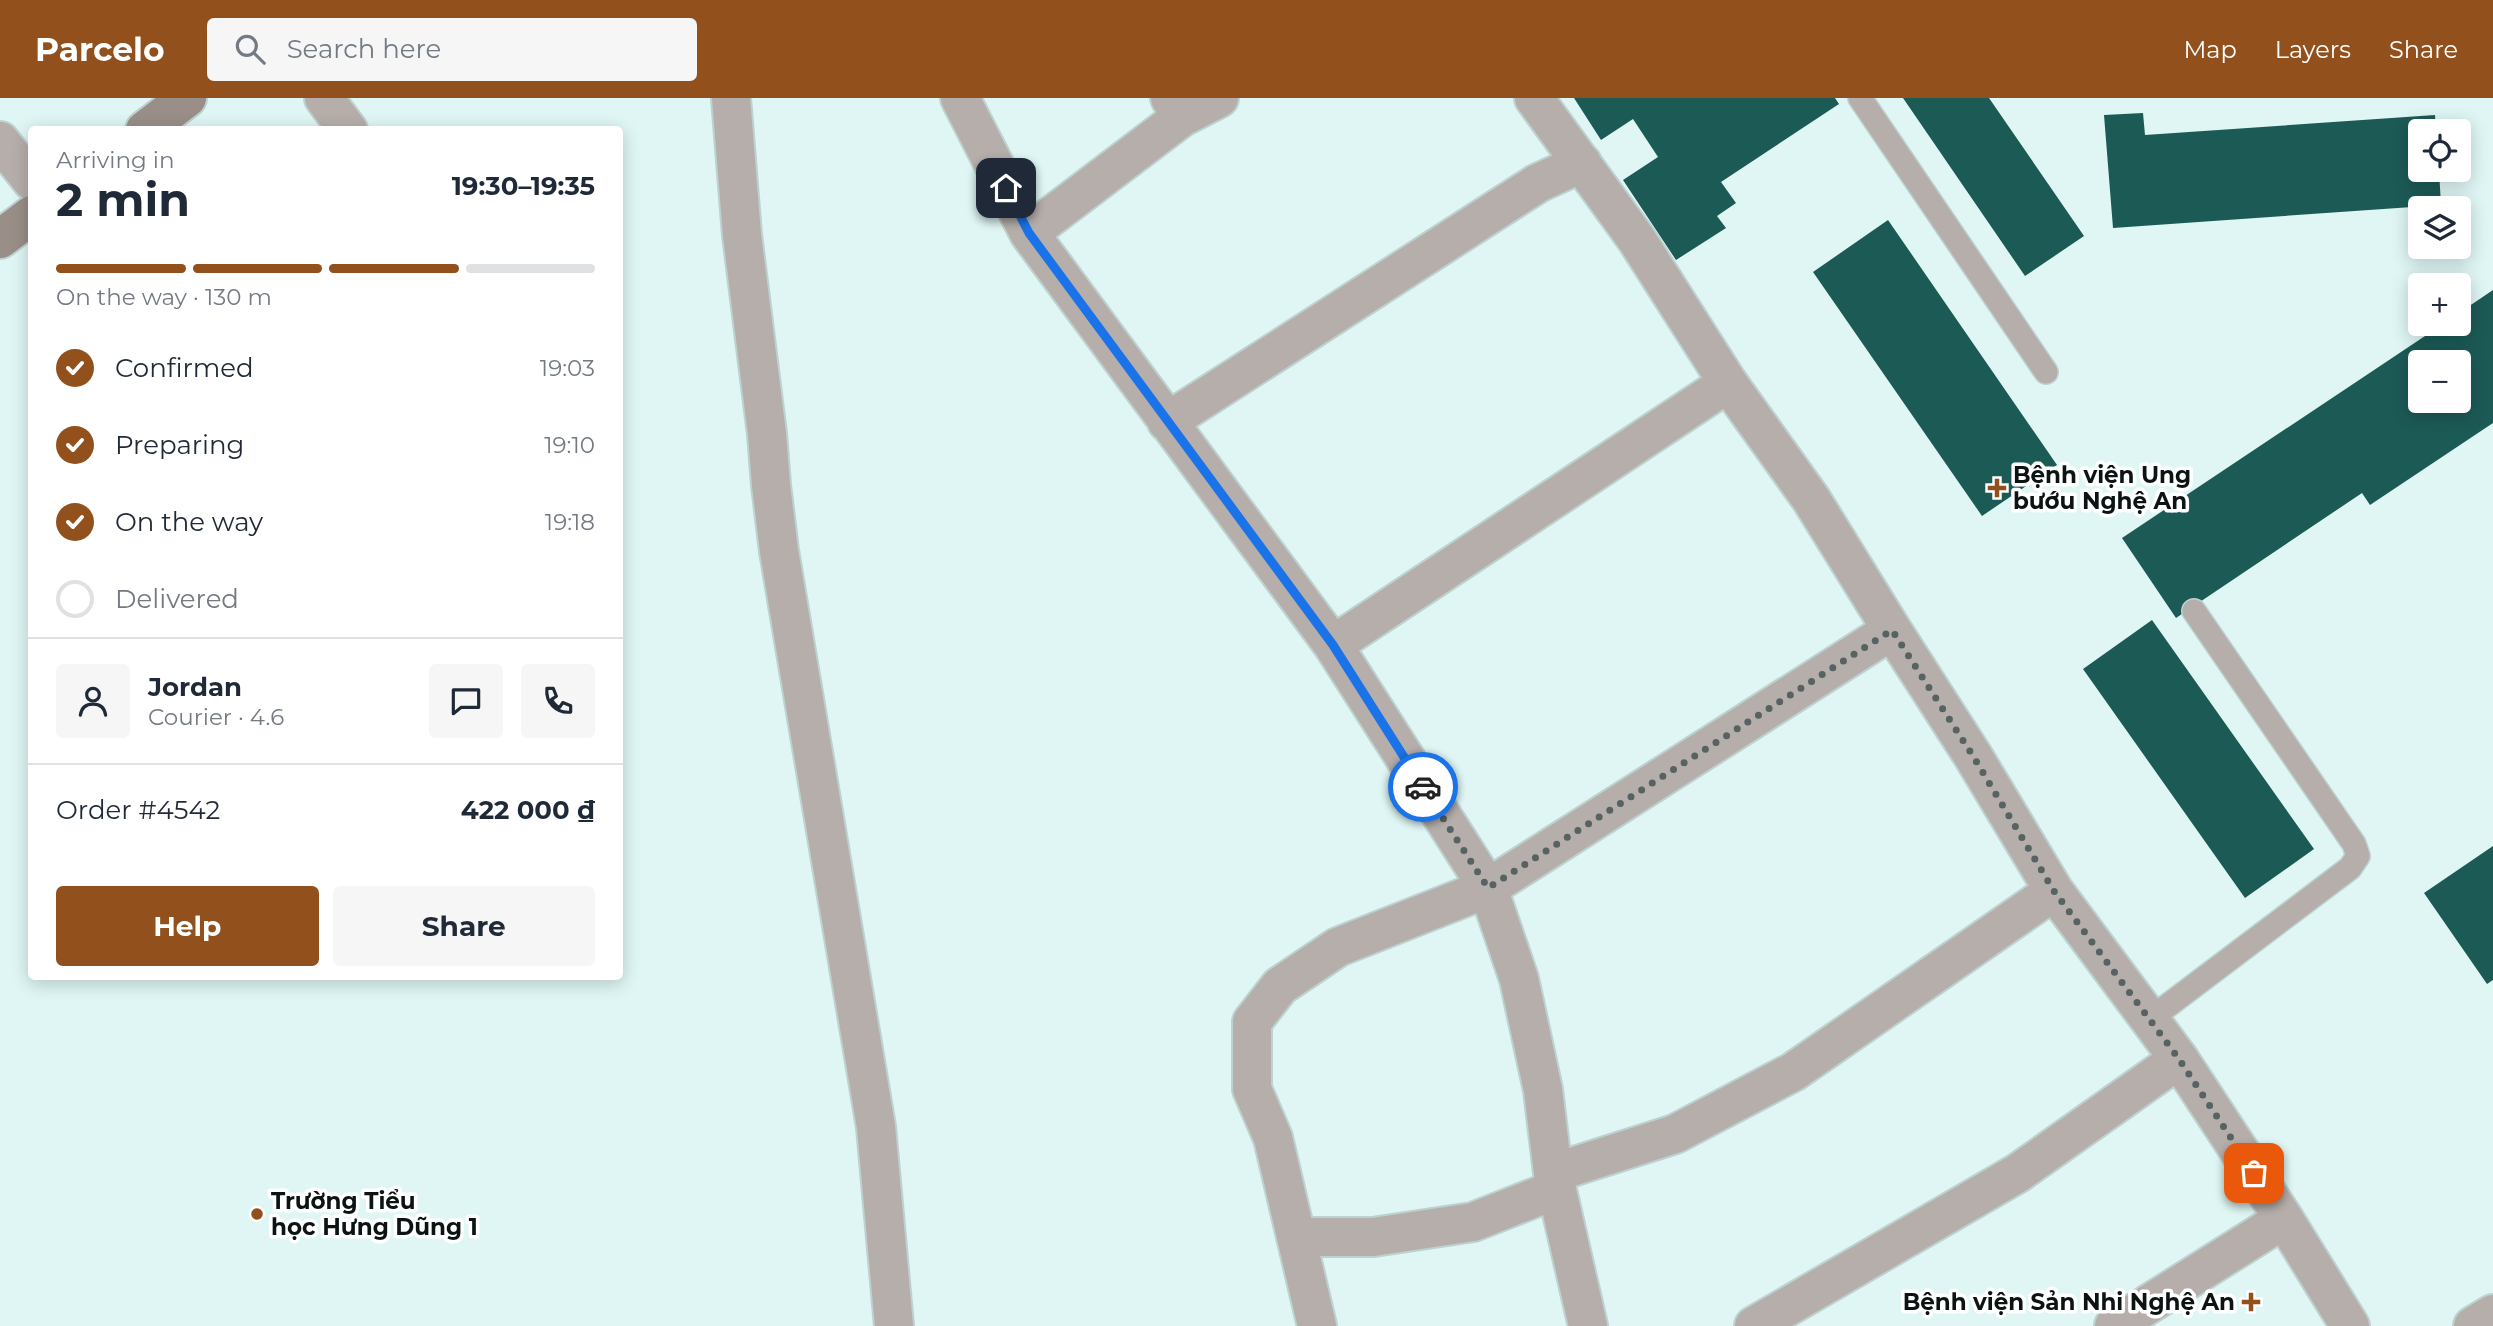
<!DOCTYPE html>
<meta charset="utf-8">
<style>
body{margin:0;font-family:Montserrat,sans-serif;background:#f6f6f7;color:#1f2937;height:100vh;display:flex;flex-direction:column;font-size:26px;white-space:nowrap}
*{box-sizing:border-box;margin:0}
p{font-size:23px;color:#747a83}
.icon{flex:none;width:38px;height:38px;fill:none;stroke:currentColor;stroke-width:2;stroke-linecap:round;stroke-linejoin:round}
.map{position:relative;flex:1;overflow:hidden}
.drawer{position:absolute;left:28px;top:28px;width:595px;height:854px;display:flex;flex-direction:column;background:#fff;border-radius:7px;box-shadow:0 4px 18px #0003}
.drawer>*{flex:none}
.buttons{position:absolute;left:2408px;top:21px;display:grid;gap:14px}
.buttons a{display:grid;place-items:center;width:63px;height:63px;border-radius:7px;background:#fff;box-shadow:0 4px 18px #0003;font-size:35px}
.pin{position:absolute;display:grid;place-items:center;width:60px;height:60px;color:#fff;margin:-30px;border-radius:14px;box-shadow:0 4px 10px #0006}
.courier{position:absolute;display:grid;place-items:center;width:70px;height:70px;margin:-35px;border:5px solid #1a73e8;border-radius:50%;background:#fff;color:#222;box-shadow:0 2px 9px #0007}
.summary em{font-style:normal;font-weight:700}
.summary div{display:flex;flex-direction:column-reverse}
.summary{display:flex;align-items:center;justify-content:space-between;height:119px;padding:0 28px}
h1{font-size:46px;font-weight:700;line-height:52px}
.bar{display:grid;grid-template-columns:repeat(4,1fr);gap:10px 7px;align-content:center;height:84px;padding:0 28px}
.bar i{height:9px;border-radius:5px;background:#e0e1e3}
.bar .selected{background:#91501c}
.bar p{grid-column:span 4}
.line{display:flex;align-items:center;gap:18px;padding:0 28px;border-top:2px solid #e0e1e3}
.line div{flex:1}
.round{display:grid;place-items:center;flex:none;width:74px;height:74px;border-radius:7px;background:#f6f6f7}
ol{padding:0 28px;list-style:none}
li{display:flex;align-items:center;gap:21px;height:77px}
li p{margin-inline-start:auto}
li .icon{padding:7px;border-radius:50%;background:#91501c;color:#fff;stroke-width:4}
li:last-child{color:#747a83}
li i{width:38px;height:38px;border:4px solid #e0e1e3;border-radius:50%}
.primary-button{display:flex;gap:14px;margin-top:auto;padding:14px 28px}
.primary-button a{flex:1;height:80px;border-radius:7px;background:#91501c;color:#fff;font-size:28px;font-weight:700;line-height:80px;text-align:center}
.primary-button a+a{background:#f6f6f7;color:#1f2937}
header{display:flex;align-items:center;gap:42px;box-sizing:border-box;height:98px;padding:0 35px;background:#91501c;color:#fff}
header strong{font-size:33px}
nav{display:flex;gap:38px;margin-inline-start:auto;font-size:24px}
.search{width:490px;height:63px;background:#f6f6f7;display:flex;align-items:center;gap:18px;box-sizing:border-box;padding:0 24px;border-radius:7px;color:#747a83;font-size:26px}
.map>svg:first-child{display:block}
</style>
<header>
<strong>Parcelo</strong>
<div class="search"><svg class="icon" aria-label="search" viewBox="0 0 24 24"><circle cx="10" cy="10" r="6"/><path d="M15 15l6 6"/></svg>Search here</div>
<nav><a>Map</a><a>Layers</a><a>Share</a></nav>
</header>
<div class="map">
<svg width="2493" height="1228" viewBox="0 0 2493 1228">
<rect width="100%" height="100%" fill="#dff6f4"/>
<!-- building -->
<path fill="#1c5a56" fill-rule="evenodd" d="M1574,0H1835L1839,6L1721,84L1736,105L1717,118L1726,130L1676,162L1623,82L1658,59L1633,21L1601,42Z
M1903,0H1989L2084,138L2025,178Z
M2143,15L2145,37L2435,17L2436,33H2420V72H2439L2441,107L2113,130L2104,17Z
M1888,122L2057,367L1982,418L1813,174Z
M2493,192V325L2370,407L2362,395L2176,520L2122,440L2443,226H2459V215ZM2420,264H2459V303H2420Z
M2152,522L2314,751L2245,800L2083,571Z
M2493,748V882L2487,886L2424,795Z"/>
<g fill="none" stroke-linecap="round" stroke-linejoin="round">
<!-- service casing -->
<g stroke="#bdd2d0" stroke-width="26">
<path id="service" d="M1860,0L2046,274
M2150,921L2350,770L2358,758L2354,746L2194,513"/>
</g>
<!-- minor casing -->
<g stroke="#bdd2d0" stroke-width="42">
<path id="minor" d="M324,0L348,32
M960,0L1029,135L1333,547L1488,790L1519,881L1543,992L1553,1075L1588,1228
M1534,0L1637,142L1728,285L1811,401L1892,532L1973,658L2054,793L2179,961L2284,1121L2350,1228
M1182,19L1219,0
M0,43L32,83
M1029,135L1182,19L1170,0
M1167,324L1538,85L1582,65
M1333,547L1728,285
M1553,1075L1675,1036L1793,974L2054,793
M1296,1139H1373L1473,1124L1557,1091
M1317,1228L1273,1040L1252,991V924L1280,888L1338,849L1488,790L1892,532
M1754,1228L2018,1075L2179,961
M2114,1228L2284,1121
M2473,1228L2493,1216"/>
</g>
<!-- tertiary casing -->
<g stroke="#bdd2d0" stroke-width="42">
<path id="tertiary" d="M731,0L742,137L767,336L771,387L779,453L876,1029L894,1228"/>
</g>
<!-- secondary casing -->
<g stroke="#bdd2d0" stroke-width="42">
<path id="secondary" d="M145,32L187,0
M0,141L32,117"/>
</g>
<!-- service -->
<use href="#service" stroke="#b6aeaa" stroke-width="23"/>
<!-- minor -->
<use href="#minor" stroke="#b6aeaa" stroke-width="38"/>
<!-- tertiary -->
<use href="#tertiary" stroke="#b6aeaa" stroke-width="38"/>
<!-- secondary -->
<use href="#secondary" stroke="#998e88" stroke-width="38"/>
</g>
<g fill="none" stroke-linecap="round" stroke-linejoin="round">
<!-- done -->
<path stroke="#566362" stroke-width="7" stroke-dasharray="0 12.6" d="M1423,689L1488,790L1892,532L1973,658L2054,793L2179,961L2254,1075"/>
<!-- route -->
<path stroke="#1a73e8" stroke-width="9" d="M1006,90L1029,135L1333,547L1423,689"/>
</g>
<!-- markers -->
<g fill="#91501c" stroke="#fff" stroke-width="2.5">
<path d="M1993.5 379.5h7v7h7v7h-7v7h-7v-7h-7v-7h7z"/>
<circle cx="257" cy="1116" r="7"/>
<path d="M2247.5 1193.5h7v7h7v7h-7v7h-7v-7h-7v-7h7z"/>
</g>
<g text-anchor="middle" dominant-baseline="central" stroke-width="7" stroke-linejoin="round" paint-order="stroke">
<!-- poi labels -->
<g font-size="23" font-weight="bold" fill="#0c1413" stroke="#fff" text-anchor="start">
<text x="2013" y="377">Bệnh viện Ung<tspan x="2013" dy="26">bướu Nghệ An</tspan></text>
<text x="271" y="1103">Trường Tiểu<tspan x="271" dy="26">học Hưng Dũng 1</tspan></text>
<text x="2235" y="1204" text-anchor="end">Bệnh viện Sản Nhi Nghệ An</text>
</g>
</g>
</svg>
<div class="buttons">
<a><svg class="icon" aria-label="locate" viewBox="0 0 24 24"><circle cx="12" cy="12" r="6"/><path d="M12 2v4M12 18v4M2 12h4M18 12h4"/></svg></a>
<a><svg class="icon" aria-label="layers" viewBox="0 0 24 24"><path d="M12 4l9 5-9 5-9-5zM3 14l9 5 9-5"/></svg></a>
<a>+</a>
<a>−</a>
</div>
<div class="pin" style="left:2254px;top:1075px;background:#ea580c"><svg class="icon" aria-label="bag" viewBox="0 0 24 24"><path d="M5 8h14l-1 12H6zM9 8a3 3 0 0 1 6 0"/></svg></div>
<div class="pin" style="left:1006px;top:90px;background:#1f2937"><svg class="icon" aria-label="home" viewBox="0 0 24 24"><path d="M3 11l9-7 9 7M6 9v11h12V9"/></svg></div>
<div class="courier" style="left:1423px;top:689px"><svg class="icon" aria-label="car" viewBox="0 0 24 24"><path d="M5 17H2v-5l4-1 3-4h7l3 4 3 1v5h-3M9 17h6M6 11h13"/><circle cx="7" cy="17" r="2"/><circle cx="17" cy="17" r="2"/></svg></div>
<section class="drawer">
<div class="summary"><div><h1>2 min</h1><p>Arriving in</p></div><em>19:30–19:35</em></div>
<div class="bar"><i class="selected"></i><i class="selected"></i><i class="selected"></i><i></i><p>On the way · 130 m</p></div>
<ol>
<li><svg class="icon" aria-label="check" viewBox="0 0 24 24"><path d="M5 12l5 5 9-10"/></svg>Confirmed<p>19:03</p></li>
<li><svg class="icon" aria-label="check" viewBox="0 0 24 24"><path d="M5 12l5 5 9-10"/></svg>Preparing<p>19:10</p></li>
<li><svg class="icon" aria-label="check" viewBox="0 0 24 24"><path d="M5 12l5 5 9-10"/></svg>On the way<p>19:18</p></li>
<li><i></i>Delivered</li>
</ol>
<div class="line" style="height:126px"><a class="round"><svg class="icon" aria-label="person" viewBox="0 0 24 24"><circle cx="12" cy="8" r="4"/><path d="M4 21q1-7 8-7t8 7"/></svg></a><div><b>Jordan</b><p>Courier · 4.6</p></div><a class="round"><svg class="icon" aria-label="chat" viewBox="0 0 24 24"><path d="M4 5h16v11H9l-5 4z"/></svg></a><a class="round"><svg class="icon" aria-label="phone" viewBox="0 0 24 24"><path d="M5 4h4l2 5-3 2q2 4 5 5l2-3 5 2v4C11 20 4 13 5 4z"/></svg></a></div>
<div class="line" style="height:91px"><div>Order #4542</div><b>422 000 ₫</b></div>
<div class="primary-button"><a>Help</a><a>Share</a></div>
</section>
</div>
